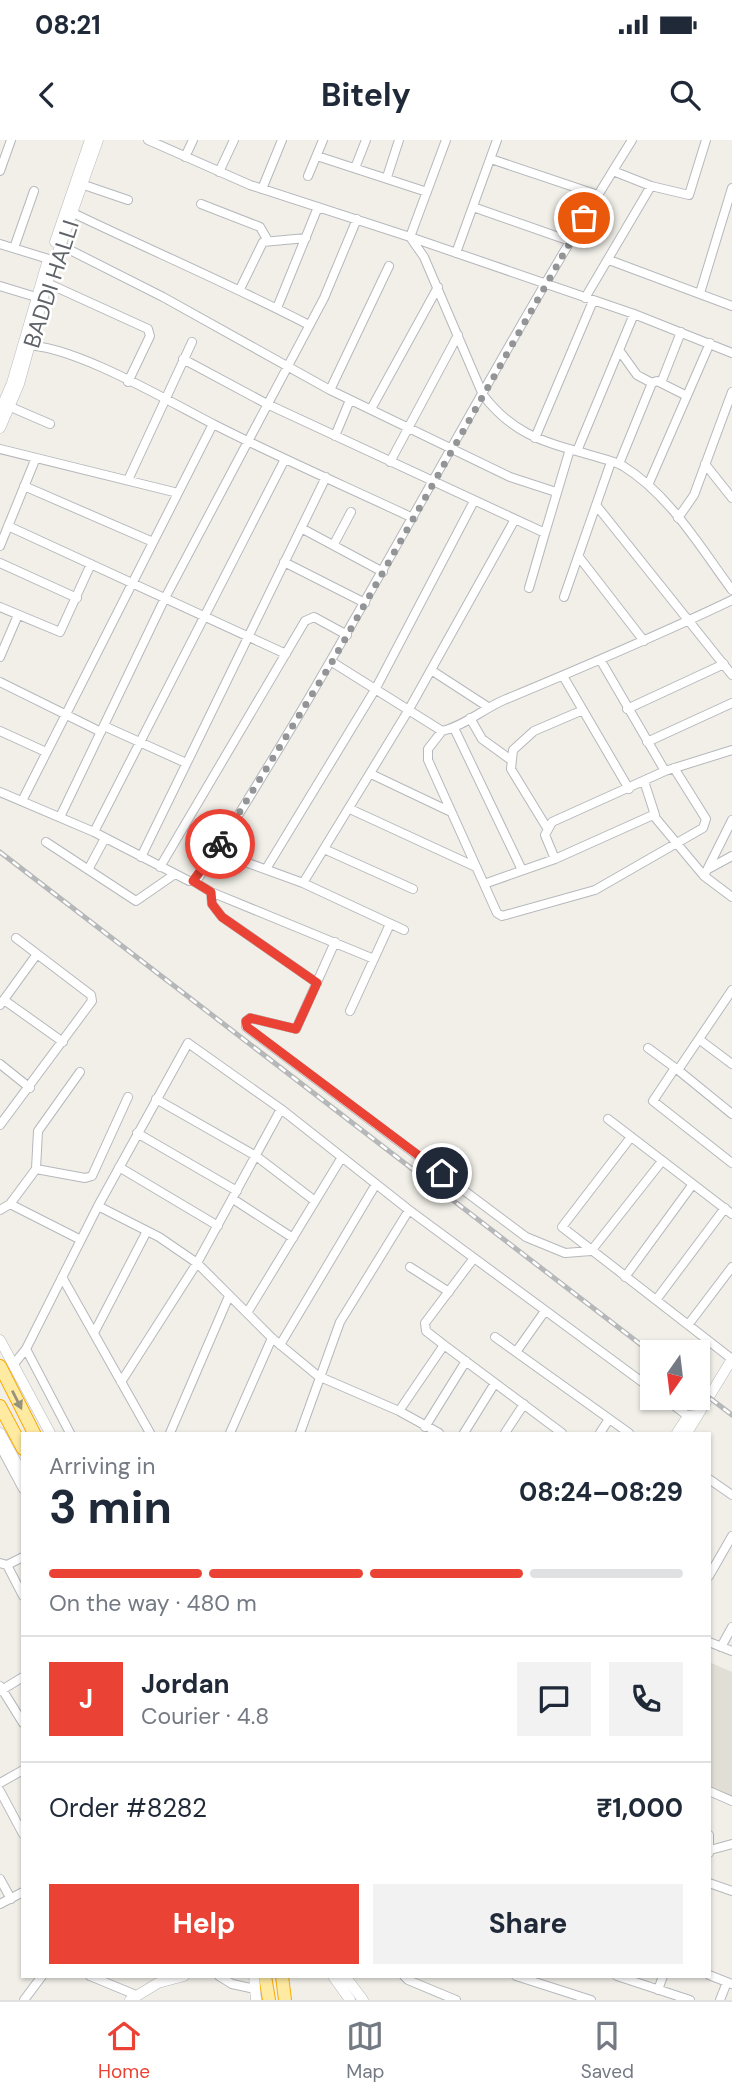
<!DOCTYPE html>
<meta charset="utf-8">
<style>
body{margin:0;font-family:"DM Sans",sans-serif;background:#f2f2f3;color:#1f2937;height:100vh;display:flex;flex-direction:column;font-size:26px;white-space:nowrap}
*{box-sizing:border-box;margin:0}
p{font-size:23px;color:#747a83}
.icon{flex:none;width:38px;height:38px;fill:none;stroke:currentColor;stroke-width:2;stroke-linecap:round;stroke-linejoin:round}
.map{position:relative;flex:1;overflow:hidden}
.panel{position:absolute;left:21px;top:1292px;width:690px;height:546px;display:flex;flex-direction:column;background:#fff;border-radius:0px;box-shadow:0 2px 5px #0004}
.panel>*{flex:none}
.needle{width:46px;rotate:194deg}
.fabs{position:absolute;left:640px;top:1200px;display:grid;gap:14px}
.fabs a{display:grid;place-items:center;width:70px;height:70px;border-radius:0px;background:#fff;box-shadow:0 2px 5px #0004;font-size:35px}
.pin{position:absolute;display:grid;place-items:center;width:60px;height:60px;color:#fff;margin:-30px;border:4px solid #fff;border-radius:50%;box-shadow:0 2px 7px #0007}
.courier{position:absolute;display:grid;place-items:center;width:70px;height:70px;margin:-35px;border:5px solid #ea4335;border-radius:50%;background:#fff;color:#222;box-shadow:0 2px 9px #0007}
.overview em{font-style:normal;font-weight:700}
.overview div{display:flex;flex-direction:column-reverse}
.overview{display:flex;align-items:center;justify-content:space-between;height:119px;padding:0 28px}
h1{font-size:46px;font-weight:700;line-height:52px}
.bar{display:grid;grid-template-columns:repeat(4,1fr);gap:10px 7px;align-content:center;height:84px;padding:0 28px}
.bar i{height:9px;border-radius:5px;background:#e0e1e3}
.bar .active{background:#ea4335}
.bar p{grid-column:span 4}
.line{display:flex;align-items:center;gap:18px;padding:0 28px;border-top:2px solid #e0e1e3}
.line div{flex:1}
.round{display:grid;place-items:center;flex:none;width:74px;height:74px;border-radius:0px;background:#f2f2f3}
.button{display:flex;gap:14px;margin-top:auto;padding:14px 28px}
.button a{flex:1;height:80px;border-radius:0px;background:#ea4335;color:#fff;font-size:28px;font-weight:700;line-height:80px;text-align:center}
.button a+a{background:#f2f2f3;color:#1f2937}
.status{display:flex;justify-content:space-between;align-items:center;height:49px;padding:0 35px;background:#fff;direction:ltr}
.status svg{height:19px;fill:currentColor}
header{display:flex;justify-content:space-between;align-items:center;height:91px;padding:0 28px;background:#fff;font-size:32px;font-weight:700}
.tabs{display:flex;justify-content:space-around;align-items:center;height:98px;border-top:2px solid #e0e1e3;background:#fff;font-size:19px;color:#747a83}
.tabs a{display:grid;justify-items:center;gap:4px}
.tabs .active{color:#ea4335}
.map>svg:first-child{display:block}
</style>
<div class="status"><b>08:21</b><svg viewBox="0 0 49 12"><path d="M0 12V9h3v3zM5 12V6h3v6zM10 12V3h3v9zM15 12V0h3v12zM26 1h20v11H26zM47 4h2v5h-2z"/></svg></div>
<header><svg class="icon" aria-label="back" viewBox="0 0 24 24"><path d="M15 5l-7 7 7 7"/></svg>Bitely<svg class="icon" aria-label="search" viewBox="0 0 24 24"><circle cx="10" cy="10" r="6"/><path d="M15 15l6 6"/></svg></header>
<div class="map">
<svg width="732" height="1860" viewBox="0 0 732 1860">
<rect width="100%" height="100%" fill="#f1efe8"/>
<!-- education -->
<path fill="#e1ded6" d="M709,1522L732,1532V1664L709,1655Z"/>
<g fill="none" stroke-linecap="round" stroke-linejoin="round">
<!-- minor casing -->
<g stroke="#b5b8bc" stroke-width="10">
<path id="minor" d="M148,0L250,45L410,97L424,117L483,255C513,294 541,301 587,314C599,318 612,320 623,326C670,355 700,407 732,450
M446,0L410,97L634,174L732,213
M317,16L427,52
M185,17L193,0
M491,19L598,55
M355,28L366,0
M0,31L11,0
M613,31L651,46L689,55L706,0
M219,32L234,0
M308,36L323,0
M387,37L399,0
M84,45L128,60
M262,49L282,0
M201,64L260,87L267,99
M473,67L570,101
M73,73C152,111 232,145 309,185
M0,104L55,121
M60,105L163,157L330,250L510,337L556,352
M14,108L34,51
M456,113L497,0
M609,120L732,166
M47,143L148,189L150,196L128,242
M0,146L36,157
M240,149L263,102L306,98
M700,153L732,48
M585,158L651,46
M277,168L318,67
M24,205C74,205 168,261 215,285C280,318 347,347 413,378
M619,210L637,235L652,243
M183,219L267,264L545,393L570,309
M661,243L681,192
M330,250L389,126
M6,265L50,284
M371,269L438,147
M335,296L350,260
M535,298L593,161
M0,309L178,353
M577,311L634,174
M390,322L458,195
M619,324L652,243L657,241L687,256
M705,324L732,358
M128,340L192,202
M649,343L710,203
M24,346L153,402
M596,365L732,535
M678,378L694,355L732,252
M8,386L286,514
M301,388L383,432
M334,404L351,372
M0,406L35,320
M579,417L644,501
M284,422L365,463
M0,423L77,458
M529,448L545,393
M564,457L611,322
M0,467L60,492L91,424
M0,517L18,475
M601,521L665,631
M332,522L442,591C464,586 483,569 504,560C581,528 657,496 732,460
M431,530L488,567
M563,536L629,649
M0,542L101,592
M627,569L724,524
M470,578L482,599L511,620
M104,586L186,623
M454,588L522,730
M0,591L46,612
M442,591L428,609V620L497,773L502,776L595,750L703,688L706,679L674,628
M647,602L732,563
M371,634L451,672
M644,641L655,675
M0,652L94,692L189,741L197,740C353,500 480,242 632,0
M22,661L213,284
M350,669L476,727
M60,677L165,458L324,158L357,79
M547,688L511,629L513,610L534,591L583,570
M94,692L285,319
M46,702L136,761L175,734
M324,709L413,749
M215,711L303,743L404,790
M141,717L326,337
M555,719L545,695L552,682L665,631L732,610
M160,727L305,481L314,477L347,495
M89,728L105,698
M710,728L732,716
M266,729L376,548L473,363
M704,736L732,680
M193,741L211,752L374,819
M303,743L408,571L514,381
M484,744L555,719L653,675L704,736L732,757
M211,752L212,764L222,777L317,843
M335,802L296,889L250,878L246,881V887L526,1097L565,1113L591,1111L662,1021
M732,850L678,930L732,974
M4,860L63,902
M0,865L37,814
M350,871L390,784
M700,900L732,924
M648,908L678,930
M0,924L30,948
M675,928L653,961L732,1023
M156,959L256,1016L315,1061
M608,979L732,1074
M0,985L92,861L91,855L16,798
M137,993L237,1051
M631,997L562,1087L732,1219
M119,1027L218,1086
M36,1029L38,991L80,932
M233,1059L293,1098
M10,1064L36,1029L85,1038L92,1036L128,957
M98,1066L159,1097L197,1123L272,1198L318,1236L399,1271L444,1205L562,1293
M0,1070L10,1064L81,1100
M410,1127L449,1152
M62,1137L150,1293
M625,1137L693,1044
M656,1160L725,1068
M247,1173L342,1017
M688,1185L732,1127
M94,1193L147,1091
M495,1197L629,1293
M280,1205L376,1044
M444,1205L426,1191L425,1183L474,1118
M26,1209L70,1293
M516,1212L545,1171
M13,1225L26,1209L98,1066L188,903L281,969L409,1070L653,1250
M121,1242L197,1123L281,969
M664,1258L692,1279
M399,1271L439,1293
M425,1287L466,1221
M170,1293L229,1156
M230,1293L272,1198
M300,1293L340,1182L409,1070
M464,1293L495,1243
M505,1293L524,1264
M600,1293L609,1279
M0,1306L23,1349
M709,1339L732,1355
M0,1423L7,1425L23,1456
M7,1425L23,1417
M709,1436L732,1396
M709,1502L732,1511
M721,1507L732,1487
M0,1546L23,1583
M0,1551L23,1537
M0,1643L23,1630
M0,1651L23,1694
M709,1651L732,1661
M709,1695V1713
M710,1710L732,1704
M0,1739L11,1759
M709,1743L732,1751
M0,1764L23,1752
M709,1835L732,1844
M90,1836L136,1855
M219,1836L232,1844L255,1849
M404,1836L408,1840L456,1860
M516,1836L591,1860
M617,1836L690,1860
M658,1850L663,1836
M24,1860L42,1836
M720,1860L727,1842"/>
</g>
<!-- tertiary casing -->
<g stroke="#b5b8bc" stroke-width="11">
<path id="tertiary" d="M55,102L90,0
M0,271L12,243L47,123
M0,288L19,244L47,143L98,0
M0,1200L50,1293
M0,1293L23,1335
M677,1293L688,1276L696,1275
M687,1293L732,1219
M254,1836L256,1860
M333,1836L350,1860
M345,1836L363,1860
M130,1860L158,1843L184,1836"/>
</g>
<!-- trunk casing -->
<g stroke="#f9ab00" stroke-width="14">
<path id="trunk" d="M0,1226L34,1293
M0,1266L23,1309
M265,1836L269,1860
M282,1836L285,1860"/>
</g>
<!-- minor -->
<use href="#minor" stroke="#fff" stroke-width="8"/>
<!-- tertiary -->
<use href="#tertiary" stroke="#fff" stroke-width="10"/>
<!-- trunk -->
<use href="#trunk" stroke="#feeaa1" stroke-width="12"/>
<!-- rail casing -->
<g stroke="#b6b7b8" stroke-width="5">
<path id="rail" d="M0,712L653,1214
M698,1249L732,1275"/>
</g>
<!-- rail -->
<use href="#rail" stroke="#fff" stroke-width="2.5" stroke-dasharray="8" stroke-linecap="butt"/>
</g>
<!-- one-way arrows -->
<defs><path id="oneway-solid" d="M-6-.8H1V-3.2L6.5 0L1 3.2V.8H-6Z" transform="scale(1.75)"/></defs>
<use fill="#97927c" href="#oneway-solid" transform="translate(17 1260) rotate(63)"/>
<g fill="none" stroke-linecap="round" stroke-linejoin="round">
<!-- done -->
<path stroke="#929495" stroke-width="7" stroke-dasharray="0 12.6" d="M220,704L332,522L584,78"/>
<!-- route -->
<path stroke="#ea4335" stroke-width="9" d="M220,704L193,741L211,752L212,764L222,777L317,843L296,889L250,878L246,881L247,887L442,1033"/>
</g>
<g text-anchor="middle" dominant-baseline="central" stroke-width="5" stroke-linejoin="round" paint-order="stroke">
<!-- street labels -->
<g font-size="23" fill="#5f6368" stroke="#fff">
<text transform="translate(51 144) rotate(-72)">BADDI HALLI</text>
</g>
</g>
</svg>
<div class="fabs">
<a><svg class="needle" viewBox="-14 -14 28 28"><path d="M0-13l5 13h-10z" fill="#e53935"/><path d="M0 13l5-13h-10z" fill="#747a83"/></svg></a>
</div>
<div class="pin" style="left:584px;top:78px;background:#ea580c"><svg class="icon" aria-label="bag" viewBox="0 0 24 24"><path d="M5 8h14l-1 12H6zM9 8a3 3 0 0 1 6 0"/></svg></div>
<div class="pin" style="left:442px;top:1033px;background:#1f2937"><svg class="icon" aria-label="home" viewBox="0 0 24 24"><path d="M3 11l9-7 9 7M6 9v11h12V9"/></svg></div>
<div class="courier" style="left:220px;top:704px"><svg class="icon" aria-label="bike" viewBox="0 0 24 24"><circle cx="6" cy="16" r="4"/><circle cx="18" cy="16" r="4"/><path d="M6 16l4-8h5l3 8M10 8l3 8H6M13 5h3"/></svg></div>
<section class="panel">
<div class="overview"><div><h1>3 min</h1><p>Arriving in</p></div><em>08:24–08:29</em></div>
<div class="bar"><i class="active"></i><i class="active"></i><i class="active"></i><i></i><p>On the way · 480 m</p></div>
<div class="line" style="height:126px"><b class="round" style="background:#ea4335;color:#fff">J</b><div><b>Jordan</b><p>Courier · 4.8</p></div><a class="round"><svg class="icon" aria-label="chat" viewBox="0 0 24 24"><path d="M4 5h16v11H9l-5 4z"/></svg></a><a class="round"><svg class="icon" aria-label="phone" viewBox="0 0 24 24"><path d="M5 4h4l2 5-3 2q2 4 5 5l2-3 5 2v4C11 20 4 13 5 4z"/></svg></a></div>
<div class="line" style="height:91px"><div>Order #8282</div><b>₹1,000</b></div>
<div class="button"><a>Help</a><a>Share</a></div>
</section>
</div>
<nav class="tabs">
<a class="active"><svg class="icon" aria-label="home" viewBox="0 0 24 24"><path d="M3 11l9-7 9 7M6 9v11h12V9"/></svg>Home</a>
<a><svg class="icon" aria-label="map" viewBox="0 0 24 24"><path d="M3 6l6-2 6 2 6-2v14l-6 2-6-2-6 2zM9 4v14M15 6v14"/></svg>Map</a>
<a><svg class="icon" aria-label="saved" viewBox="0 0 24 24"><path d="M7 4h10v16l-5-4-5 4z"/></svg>Saved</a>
</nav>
